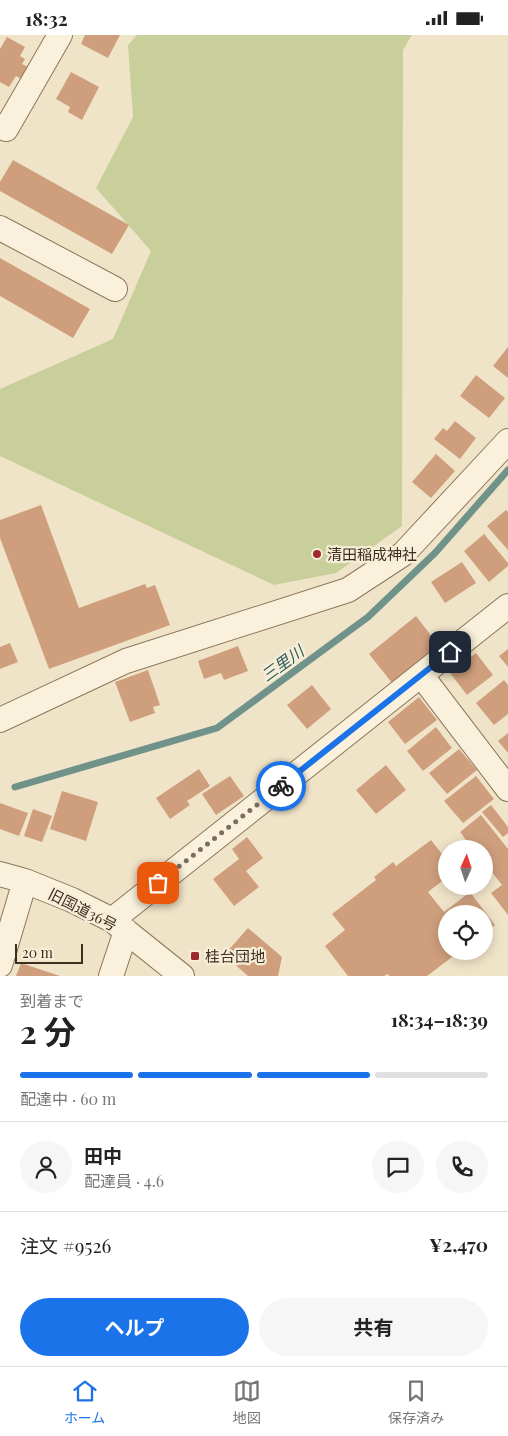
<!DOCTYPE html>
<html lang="ja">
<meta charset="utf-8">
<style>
body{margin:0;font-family:"Playfair Display","Noto Sans JP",serif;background:#f6f6f6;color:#222;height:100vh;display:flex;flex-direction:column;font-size:19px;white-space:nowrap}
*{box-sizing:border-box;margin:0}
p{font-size:16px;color:#767676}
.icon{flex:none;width:28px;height:28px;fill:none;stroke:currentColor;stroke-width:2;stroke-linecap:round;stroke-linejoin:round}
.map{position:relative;height:941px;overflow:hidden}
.sheet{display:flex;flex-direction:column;background:#fff;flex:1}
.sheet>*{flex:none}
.needle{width:32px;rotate:3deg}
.fabs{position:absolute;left:438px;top:805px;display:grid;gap:10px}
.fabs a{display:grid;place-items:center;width:55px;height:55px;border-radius:50%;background:#fff;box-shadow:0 2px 12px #0003;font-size:25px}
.scale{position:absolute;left:15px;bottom:12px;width:68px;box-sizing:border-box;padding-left:5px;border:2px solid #3d2e20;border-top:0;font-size:14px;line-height:18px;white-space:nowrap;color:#3d2e20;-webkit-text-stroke:4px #f7eed8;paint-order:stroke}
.pin{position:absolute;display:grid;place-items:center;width:42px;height:42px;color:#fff;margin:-21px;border-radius:10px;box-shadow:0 2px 8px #0006}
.courier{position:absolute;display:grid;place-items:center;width:50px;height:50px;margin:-25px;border:4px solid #1a73e8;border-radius:50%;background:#fff;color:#222;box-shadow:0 1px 6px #0007}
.summary em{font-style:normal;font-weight:700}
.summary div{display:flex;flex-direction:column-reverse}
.summary{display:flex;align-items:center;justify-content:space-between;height:85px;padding:0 20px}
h1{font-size:32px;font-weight:700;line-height:38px}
.bar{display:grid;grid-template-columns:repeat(4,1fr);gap:8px 5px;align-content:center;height:60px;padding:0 20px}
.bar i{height:6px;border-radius:4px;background:#e0e0e0}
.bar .selected{background:#1a73e8}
.bar p{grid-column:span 4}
.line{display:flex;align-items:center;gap:12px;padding:0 20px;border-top:1px solid #e0e0e0}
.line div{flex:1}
.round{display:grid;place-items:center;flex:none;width:52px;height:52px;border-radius:26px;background:#f6f6f6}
.action{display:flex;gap:10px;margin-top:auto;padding:10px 20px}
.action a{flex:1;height:58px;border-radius:30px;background:#1a73e8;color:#fff;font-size:20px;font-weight:700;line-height:58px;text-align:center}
.action a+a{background:#f6f6f6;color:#222}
.status{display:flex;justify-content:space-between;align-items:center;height:35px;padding:0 25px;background:#fff;direction:ltr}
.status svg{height:14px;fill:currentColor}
.tabs{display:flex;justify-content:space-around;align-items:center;height:70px;border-top:1px solid #e0e0e0;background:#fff;font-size:14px;color:#767676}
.tabs a{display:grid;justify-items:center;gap:2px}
.tabs .selected{color:#1a73e8}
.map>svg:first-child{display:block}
</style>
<div class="status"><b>18:32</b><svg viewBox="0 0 49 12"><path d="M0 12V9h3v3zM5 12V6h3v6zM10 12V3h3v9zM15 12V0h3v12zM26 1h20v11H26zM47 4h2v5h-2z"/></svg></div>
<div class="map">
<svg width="508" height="941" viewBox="0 0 508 941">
<rect width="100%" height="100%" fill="#f0e4c8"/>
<!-- green -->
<path fill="#c9cf9b" d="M137,0H412L403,15L402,491L336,538L274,550L0,421V354L113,304L151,216L96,153L133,82L128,10Z"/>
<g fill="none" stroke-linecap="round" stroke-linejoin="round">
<!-- stream -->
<path stroke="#6f938a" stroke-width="7" d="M15,752L217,693L368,582L435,518L508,435"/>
</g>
<!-- building -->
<path fill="#cf9f7d" d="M85,0H120L108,23L81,9Z
M7,2L25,12L20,21L25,24L22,29L32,34L25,46L16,41L9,52L0,47V14Z
M71,37L99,52L82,85L68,77L70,72L56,64Z
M13,125L129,190L112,219L0,156V147Z
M0,223L90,274L73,303L0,261Z
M508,312V343L493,331Z
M476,340L505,363L489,383L460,361Z
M455,386L476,403L460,424L434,404L443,393L447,396Z
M436,419L455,436L431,463L412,447Z
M41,470L79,573L145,549L147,553L155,550L170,590L49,634L0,503V485Z
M506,475L508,477V515L487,491Z
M484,499L508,528V531L489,547L464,516Z
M462,527L476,548L445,568L431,547Z
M416,581L439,611L392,648L369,619Z
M10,608L18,627L0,634V612Z
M238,611L248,636L224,645L221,638L204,644L198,626Z
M508,614V632L499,621Z
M476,618L493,640L467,660L450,638Z
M148,635L160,670L153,672L155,678L130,687L115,647Z
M504,645L508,650V679L494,690L476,668Z
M312,650L331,674L307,694L287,670Z
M419,662L437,685L405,709L388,687Z
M436,692L452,713L423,736L407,716Z
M508,698V718L498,706Z
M459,714L477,735L447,759L429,738Z
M386,730L406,755L376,779L356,755Z
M199,734L210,751L187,766L190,770L170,784L156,763Z
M230,741L244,761L216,780L202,759Z
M476,741L494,764L463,788L444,766Z
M62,756L98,767L86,806L50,794Z
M0,768L28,778L19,801L0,794Z
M491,770L508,792V798L503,802L482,777Z
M33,774L52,781L42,807L24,801Z
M481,780L508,814V880L491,858L502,850L484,827V814H473L460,797Z
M247,802L263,823L246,836L259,852L234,871L213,844L239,824L232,814Z
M431,805L446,824V843L428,857L444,877L470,857L495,890L484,898V879H446V916H460L427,941H389L388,939L384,941H348L325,911L345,895L332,879L376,845L374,842L393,827L396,831Z
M248,893L282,922L278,941H248L224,920Z
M21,928L60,941H16Z"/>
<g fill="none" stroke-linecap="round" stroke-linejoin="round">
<!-- minor casing -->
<g stroke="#8d765c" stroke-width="26">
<path id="minor" d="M0,91L6,94L60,0
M0,193L115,254
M421,640L508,754
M0,685L126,626L348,555L403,519L508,406
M0,839L25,846L72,865L112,885L182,941
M112,885L508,571
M0,930L25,846
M111,941L126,896"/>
</g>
<!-- minor -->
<use href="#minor" stroke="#faf1dc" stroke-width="24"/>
</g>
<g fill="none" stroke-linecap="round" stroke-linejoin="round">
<!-- done -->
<path stroke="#7c6e5b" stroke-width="5" stroke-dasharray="0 9" d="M158,848L281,751"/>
<!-- route -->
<path stroke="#1a73e8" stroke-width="6" d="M281,751L450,617"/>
</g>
<!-- markers -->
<g fill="#9e2a2b" stroke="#f7eed8" stroke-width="2">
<circle cx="317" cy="519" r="5"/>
<rect x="190" y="916" width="10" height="10" rx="2.5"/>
</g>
<g text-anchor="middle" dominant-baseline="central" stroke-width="4.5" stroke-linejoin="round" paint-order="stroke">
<!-- poi labels -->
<g font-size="15" fill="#3d2e20" stroke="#f7eed8" text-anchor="start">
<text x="327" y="519">清田稲成神社</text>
<text x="205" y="921">桂台団地</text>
</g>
<!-- street labels -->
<g font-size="15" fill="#3d2e20" stroke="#f7eed8">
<text transform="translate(83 874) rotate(27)">旧国道36号</text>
</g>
<!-- water labels -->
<g font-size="16" font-style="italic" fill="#2f5d5a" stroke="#f7eed8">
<text transform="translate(282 628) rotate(-36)">三里川</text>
</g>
</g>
</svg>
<div class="fabs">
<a><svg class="needle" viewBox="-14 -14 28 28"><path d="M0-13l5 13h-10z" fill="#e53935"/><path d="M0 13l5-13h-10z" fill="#767676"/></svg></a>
<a><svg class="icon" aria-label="locate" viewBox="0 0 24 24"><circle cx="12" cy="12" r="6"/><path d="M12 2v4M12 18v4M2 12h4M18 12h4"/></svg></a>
</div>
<div class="scale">20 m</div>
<div class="pin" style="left:158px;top:848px;background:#ea580c"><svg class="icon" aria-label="bag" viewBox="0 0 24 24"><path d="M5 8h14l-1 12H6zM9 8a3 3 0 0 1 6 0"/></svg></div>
<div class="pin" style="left:450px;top:617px;background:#1f2937"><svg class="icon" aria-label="home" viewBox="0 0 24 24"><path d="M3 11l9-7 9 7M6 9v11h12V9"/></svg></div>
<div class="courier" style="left:281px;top:751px"><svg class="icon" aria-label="bike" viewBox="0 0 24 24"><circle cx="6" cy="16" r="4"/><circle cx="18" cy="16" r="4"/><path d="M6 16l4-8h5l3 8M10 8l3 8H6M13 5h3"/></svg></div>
</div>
<section class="sheet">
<div class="summary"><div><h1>2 分</h1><p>到着まで</p></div><em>18:34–18:39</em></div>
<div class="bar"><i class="selected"></i><i class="selected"></i><i class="selected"></i><i></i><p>配達中 · 60 m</p></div>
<div class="line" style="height:90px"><a class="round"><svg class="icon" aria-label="person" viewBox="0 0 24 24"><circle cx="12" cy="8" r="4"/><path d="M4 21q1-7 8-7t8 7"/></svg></a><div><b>田中</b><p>配達員 · 4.6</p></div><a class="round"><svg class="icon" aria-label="chat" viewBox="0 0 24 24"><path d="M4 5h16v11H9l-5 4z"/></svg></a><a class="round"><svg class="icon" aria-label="phone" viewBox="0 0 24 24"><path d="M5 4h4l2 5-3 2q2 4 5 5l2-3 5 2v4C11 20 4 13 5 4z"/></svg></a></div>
<div class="line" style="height:65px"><div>注文 #9526</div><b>¥2,470</b></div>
<div class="action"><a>ヘルプ</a><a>共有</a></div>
</section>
<nav class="tabs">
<a class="selected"><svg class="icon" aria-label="home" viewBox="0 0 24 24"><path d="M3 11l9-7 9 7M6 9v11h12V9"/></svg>ホーム</a>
<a><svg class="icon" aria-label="map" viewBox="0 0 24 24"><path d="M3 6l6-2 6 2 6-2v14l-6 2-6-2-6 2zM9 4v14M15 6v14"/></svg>地図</a>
<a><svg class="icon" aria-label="saved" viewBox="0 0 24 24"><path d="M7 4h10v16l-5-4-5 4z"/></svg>保存済み</a>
</nav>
